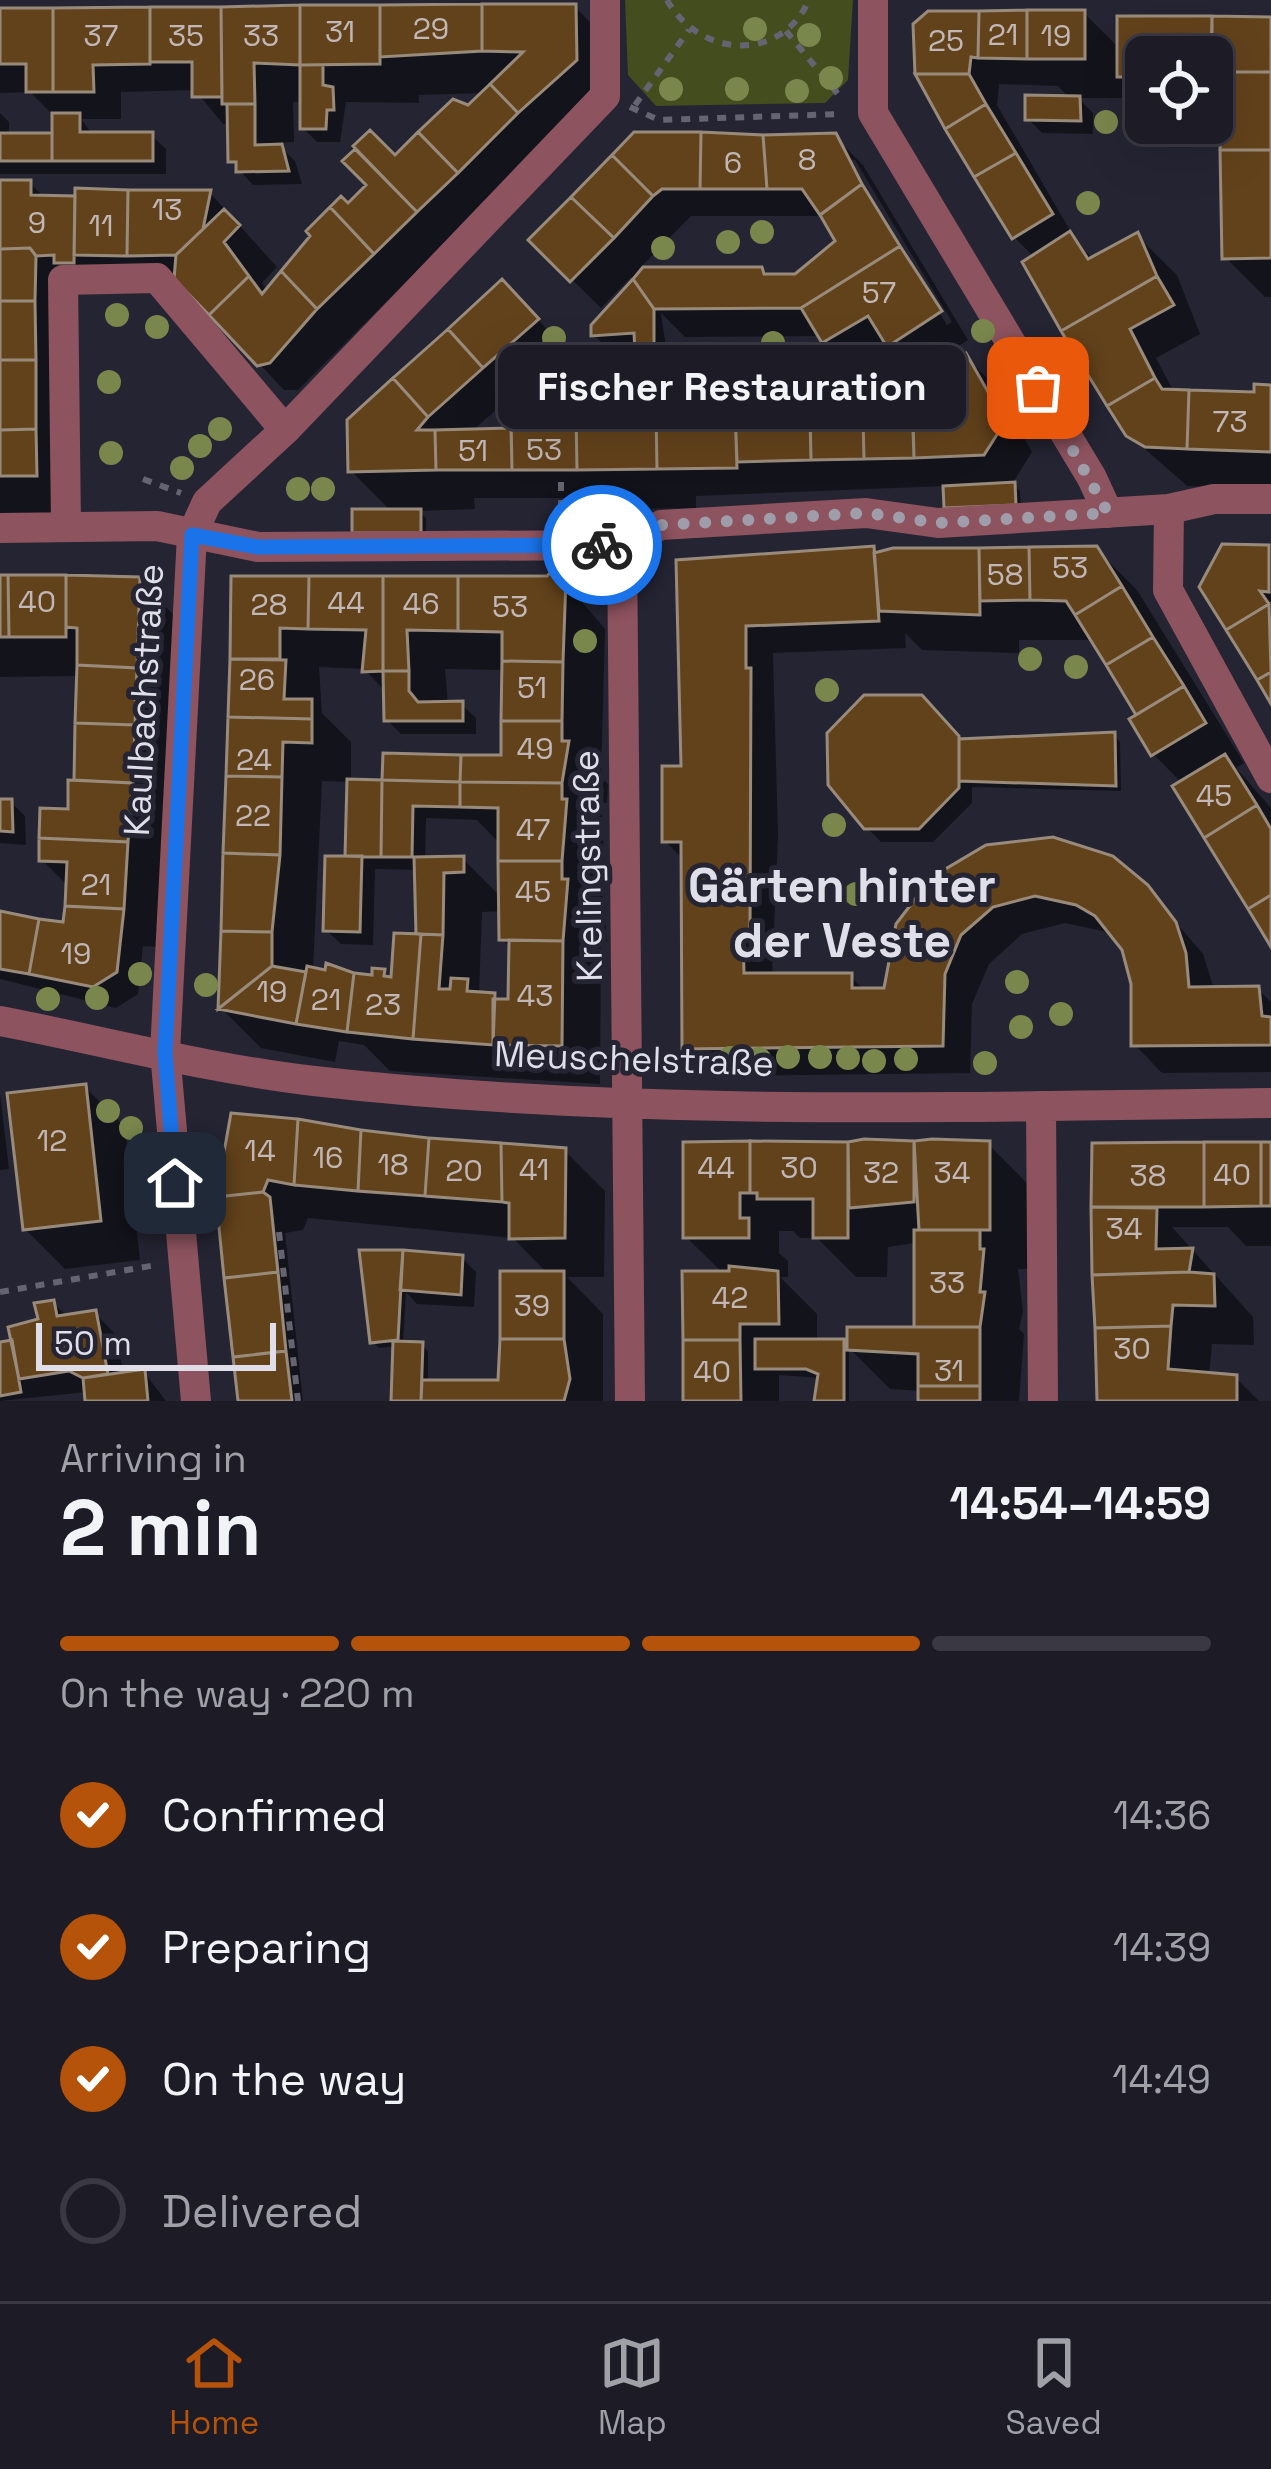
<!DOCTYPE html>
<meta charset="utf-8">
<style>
body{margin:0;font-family:"Space Grotesk",sans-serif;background:#25242e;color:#f1f3f6;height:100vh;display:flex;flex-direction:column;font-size:45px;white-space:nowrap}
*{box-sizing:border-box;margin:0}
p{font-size:39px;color:#a0a1a7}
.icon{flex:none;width:66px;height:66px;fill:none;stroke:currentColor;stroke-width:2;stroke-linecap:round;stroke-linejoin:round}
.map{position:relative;height:1401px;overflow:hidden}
.side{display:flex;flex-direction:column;background:#1c1b26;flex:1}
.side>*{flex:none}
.tools{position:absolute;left:1125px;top:36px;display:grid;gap:24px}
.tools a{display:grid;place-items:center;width:108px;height:108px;border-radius:18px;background:#1c1b26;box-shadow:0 12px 48px #0002,0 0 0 3px #3a3943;font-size:60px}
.scale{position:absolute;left:36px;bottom:30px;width:240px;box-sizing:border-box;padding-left:12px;border:6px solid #dfdee9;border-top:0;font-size:33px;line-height:42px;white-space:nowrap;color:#dfdee9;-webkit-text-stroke:9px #252433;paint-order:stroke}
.pin{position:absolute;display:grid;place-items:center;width:102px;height:102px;color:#fff;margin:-51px;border-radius:24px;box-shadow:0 6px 18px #0006}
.courier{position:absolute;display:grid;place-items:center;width:120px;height:120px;margin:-60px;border:9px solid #1a73e8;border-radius:50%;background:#fff;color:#222;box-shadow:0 3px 15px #0007}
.bubble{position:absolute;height:84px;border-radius:18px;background:#1c1b26;box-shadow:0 12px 48px #0002,0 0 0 3px #3a3943;font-size:39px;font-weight:800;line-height:84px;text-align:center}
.overview em{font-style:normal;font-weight:800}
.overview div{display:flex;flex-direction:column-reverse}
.overview{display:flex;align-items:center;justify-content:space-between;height:204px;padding:0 60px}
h1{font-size:78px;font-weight:800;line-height:90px}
.bar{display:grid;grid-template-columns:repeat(4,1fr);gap:18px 12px;align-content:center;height:144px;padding:0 60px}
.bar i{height:15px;border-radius:9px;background:#3a3943}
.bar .current{background:#b45309}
.bar p{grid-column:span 4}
ol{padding:0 60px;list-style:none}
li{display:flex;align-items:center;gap:36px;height:132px}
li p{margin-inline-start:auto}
li .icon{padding:12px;border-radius:50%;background:#b45309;color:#fff;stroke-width:4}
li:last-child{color:#a0a1a7}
li i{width:66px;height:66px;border:6px solid #3a3943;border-radius:50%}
.tabs{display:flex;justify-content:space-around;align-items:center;height:168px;border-top:3px solid #3a3943;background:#1c1b26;font-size:33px;color:#a0a1a7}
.tabs a{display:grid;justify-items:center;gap:6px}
.tabs .current{color:#b45309}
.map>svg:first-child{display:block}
</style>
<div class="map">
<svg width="1271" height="1401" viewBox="0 0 1271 1401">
<rect width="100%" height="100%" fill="#252433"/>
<!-- green -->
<path fill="#434d1d" d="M625,0H853L848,80L825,103L656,106L628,75Z"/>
<!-- shadow -->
<path fill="#0007" fill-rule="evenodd" d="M575,7L615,47V101L549,139L298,390H284L193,294L63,283L75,514L0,515V183H30L45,198L210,193L277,267L262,283L268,291L370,185L346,161L370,134L395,159L485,93L419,95V103L346,102L340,142H317L303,128V102H293L294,142L276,143L295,161L302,184L253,185L231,161L230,124H223L195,90L121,92V119H81L93,135H151L166,149V174H0V113L9,122V136H55V117L30,92L0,93V11Z
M1084,13L1120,49V19L1271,20V297H1265L1225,257L1224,117H1213V140H1185L1168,123H1212V57H1146V102L1124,80V98H1078L1093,113V134L1042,133L1028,119L1070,98L1058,86L999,84L997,105L1078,244L1093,259L1137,236L1177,275L1200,334L1156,358L1174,392L1257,395L1271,388V489L1187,486L1128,434L1035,258L1015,238L918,73Z
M635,135L834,136L863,165L968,340L918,373L891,347L852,370L821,336L685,337L661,313L667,354L689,353L703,367L704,414L809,411L821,423L900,420L911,406L925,420L946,419L965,356L994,385L1032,452L1012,484L1020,491L1021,510L947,506L946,486L696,496V508L620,509L609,498H474L475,509L418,511L426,518V538L392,512L351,471L530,311L565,349L471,432L640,415L638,347L608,349L594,335L635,281L631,277L601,308L532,240ZM848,160H855L952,322L947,325ZM691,216H823L839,242L796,277H768L761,270H638Z
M1224,547L1271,548V698Z
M872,549L879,556L1096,549L1137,590L1244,763L1236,768L1271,808V941L1182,783L1153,754L1140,716L1093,640H1019V653L922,650L905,633L906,648L773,653L778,835L772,976H850L865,991H886L934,879L1136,876L1203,954L1214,989H1258L1271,1002V1072L1162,1073L1134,1044V984L1125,949L1107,932L1065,923L1022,934L989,964L972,1004L970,1073L714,1076L685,1048L684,860L665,841L684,769L679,562Z
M558,574L605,629L601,777L608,784L607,803H601L605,879H601L607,942H601L600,1084L390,1071L364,1045L339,1041L335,1062L261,1048L221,1008L234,579ZM319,667L364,669L386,692L387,720L401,734H476V718L461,704H448L445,669L505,670L504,758L385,783L351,782V742L322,713ZM322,781L350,782L348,859L326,930L341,944L373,945L375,869L418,870L419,937L394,982L383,971L374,978L346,975L339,968L313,969ZM426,818L477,820L501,845L502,898L463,859L425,860ZM502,911V939L512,949L511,1003L479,995L482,912Z
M0,580H139L179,620L163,947L143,946L138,994L116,1008L0,979V914L65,925L69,887L42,860L71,812L76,783L79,676L0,677Z
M935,713L962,742L1114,735L1120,742L1121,791L972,787V803L933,842H881L866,827Z
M0,802H11L25,816L26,845L0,843Z
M85,1087L125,1127L140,1260L65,1269L25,1229Z
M0,1094L9,1169L0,1170Z
M233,1116L565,1151L605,1191L604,1277H567L603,1314V1401H394L396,1346L379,1348L373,1342L362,1253L462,1258L476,1272L474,1307L417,1304L406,1292L403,1344L422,1345L428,1351V1383H501L548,1274L513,1238L308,1218L303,1230L285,1233L303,1401H241Z
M988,1144L1028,1184V1269H1018L1023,1311L1019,1329L1024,1334L1019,1401H921V1391L890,1389L850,1349L917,1330L921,1242L888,1247L887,1277H856L817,1238H800L793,1231H779V1253L788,1261V1277H780L817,1314V1342H843L849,1348V1401H819L821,1378L779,1375V1401H686L724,1274L686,1237V1145Z
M1271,1145V1246H1246L1228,1227H1172L1253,1317L1254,1345L1212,1344L1209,1376L1236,1378L1259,1401H1100L1094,1207Z
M53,1303L68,1317L95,1313L116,1335L124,1375L144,1372L166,1401H89L87,1392L0,1401V1345L16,1342L41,1321Z"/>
<!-- building -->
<path fill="#62421b" stroke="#998b7c" stroke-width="3" d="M482,4V51L380,57V5Z
M482,4H576L577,60L518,113L490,84L523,52L482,51Z
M300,5H380V64L300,65Z
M300,5V65L254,63L255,104H222L221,7Z
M150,7H221L222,97H192V62H150Z
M150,7V64L93,65L94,92H53V8Z
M0,8H53V92H26V64H0Z
M1027,10H1085V59H1027Z
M1027,10V59L978,58L979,11Z
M928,11H979L978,58L971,57L969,74H915L913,24Z
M1117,16H1212L1211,57H1146L1142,101V77H1117Z
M1212,16L1271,17V72H1221V66H1212Z
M300,65H323V85L333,87L334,110H327L326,129H300Z
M1221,72H1271V150H1220Z
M915,74H969L986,104L945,129Z
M490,84L518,113L458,173L418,132L453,99L468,105Z
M1025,95L1080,96L1081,121L1025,120Z
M227,104H255V145L282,144L289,171L236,172V162H228Z
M986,104L1016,153L974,177L945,129Z
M52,113H80V132H153V161H52Z
M370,130L395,155L418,132L458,173L417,212L353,146Z
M634,132H701L700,189H662L653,196L612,155Z
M701,132L763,135L767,189H700Z
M0,133H52V161H0Z
M836,133L862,184L820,215L802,189H767L763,135Z
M355,149L417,212L374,254L330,207L341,196L348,203L366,185L342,161Z
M1220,150H1271V258L1222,259Z
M1016,153L1053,214L1012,239L974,177Z
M612,155L653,196L614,238L571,197Z
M0,180H31V195L75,196L74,263H54V255L36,256L30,248L0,249Z
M862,184L900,246L801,308L654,309L633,279L643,267H762L764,274H795L835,241L820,215Z
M75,188L128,190L127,256L74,255Z
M128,190H211L203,229L176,255L127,256Z
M571,197L614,238L570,282L528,240Z
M330,207L374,254L317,309L281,271L310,236L306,231Z
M224,209L240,225L224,242L249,276L209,315L174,279L176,255Z
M1070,231L1088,259L1138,232L1157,276L1061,331L1022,262Z
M900,246L942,311L887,347L868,316L822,343L801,308Z
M30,248L36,256L35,301H0V249Z
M281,271L317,309L270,363L257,366L209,315L249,276L262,294Z
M1157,276L1174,305L1130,329L1155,378L1107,406L1061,331Z
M502,279L539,319L483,368L448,329Z
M633,279L654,309V351L635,352L634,333L591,336V325Z
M0,301H35L36,360H0Z
M448,329L483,368L428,417L393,378Z
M690,350L692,410L637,413L635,352Z
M966,353L1005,422L984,455L914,458L913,417L941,416L919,379Z
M0,360H36V429L0,430Z
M393,378L428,417L417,430H435L436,470L348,472L347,420Z
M1155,378L1162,389L1189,390L1187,449L1145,447L1126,436L1107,406Z
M1254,384L1271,385V452L1187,449L1189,390L1254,392Z
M912,403L914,458L864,459L863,418L897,417V404Z
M810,408L811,460L737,462L735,409Z
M735,409L737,468L657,469L656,412Z
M656,412L657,469L577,470L576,414Z
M576,414L577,470H512L511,415Z
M863,418L864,459L811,460L810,420Z
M511,428L512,470H436L435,430Z
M36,429L37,476H0V430Z
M1015,482L1016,505L944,508L943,486Z
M352,509H421V533H352Z
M1222,544L1269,545V592L1260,591L1269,604L1226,630L1199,587Z
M874,546L879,621L746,626V668H751L750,934H743L744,973H852V988H884L896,924L932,877L986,845L1053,837L1113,856L1148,885L1176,922L1186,953L1189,987L1259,986L1262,1016L1271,1017V1045L1131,1046V984L1122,950L1095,916L1076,905L1035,896L993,907L961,935L945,974L943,1046L682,1049L681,842H662V766H681L676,560Z
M1097,546L1122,586L1075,615L1066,601L1030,600L1029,547Z
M1029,547L1030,600L980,601L979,548Z
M893,548H979L980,615L879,611L874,553Z
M552,571L566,578L563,662L502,661V632L458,631V576H547Z
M0,575H8L9,637H0Z
M8,575H66V637H9Z
M66,575L140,577L137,668L77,665V628L66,627Z
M231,576H309L308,629L280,628V659H230Z
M309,576H383V671L362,672L366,630L308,629Z
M383,576H458V631L407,630L409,671H383Z
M1122,586L1153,637L1106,665L1075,615Z
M1269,604L1271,672L1257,680L1226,630Z
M1153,637L1184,686L1136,715L1106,665Z
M230,659L286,660L284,699H312V719L228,717Z
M502,661L563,662L562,721H501Z
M77,665L137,668L135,725L75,723Z
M383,671H409V691L418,702L463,701V721H384Z
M1271,672V704L1257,680Z
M1184,686L1206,723L1151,756L1129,719Z
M864,695H922L959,736V788L919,829H864L828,785L827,733Z
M228,717L312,719V743L283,742L282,777L226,776Z
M501,721H562V741H569L562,783L460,782L461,755H501Z
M75,723L135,725L133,783L74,780Z
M1115,732L1116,786L959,781V739Z
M383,753L461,755L460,782L382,780Z
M1225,754L1257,805L1204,838L1172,786Z
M226,776L282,777L280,855L223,853Z
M347,779L382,780L381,857L345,856Z
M68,780L133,783L128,842L39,838L40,808L68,809Z
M382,780L460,782V807L413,806L412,857H381Z
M460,782L562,783V799H567L562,861H498V808L460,807Z
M0,799H12L13,832L0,831Z
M1257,805L1271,829V895L1248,909L1204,838Z
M39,838L128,842L124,909L65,906L67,862L39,861Z
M223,853L280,855L272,932L221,931Z
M325,856H362L360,932L323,931Z
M464,856V872L444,873L443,935L416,934L414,857Z
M498,861H562V879H568L563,941L499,940Z
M1271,895V947L1248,909Z
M65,906L124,909L117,972L93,987L29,974L39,919L63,922Z
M0,911L39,919L29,974L0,969Z
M221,931L272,932V966L218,1009Z
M394,933L421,934L413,1039L347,1032L354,973L372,975V968L385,969L384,976L391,977Z
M421,934L443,935L439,989H450L451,978L468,979L467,991L495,993L493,1045L413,1039Z
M509,940L563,941L562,1046L493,1045V999H508Z
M326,963L354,973L347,1032L296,1024L307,966L325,970Z
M272,966L306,972L296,1024L218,1009Z
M86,1084L101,1221L23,1230L7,1093Z
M231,1113L298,1119L294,1185L268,1180L263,1192L216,1197Z
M298,1119L361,1130L358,1191L294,1185Z
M361,1130L429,1138L425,1196L358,1191Z
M429,1138L501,1143L502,1202L425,1196Z
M864,1139L914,1141V1202L849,1208L848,1142Z
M932,1139L990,1141V1230H919L914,1141Z
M750,1141V1193H740V1218H749V1238H683V1142Z
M750,1141L848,1142V1238H813V1199H757V1193H750Z
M1204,1142H1261V1206L1204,1207Z
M1204,1142V1207H1091L1092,1143Z
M1261,1142H1271V1206H1261Z
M501,1143L566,1148L565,1238L509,1239V1203L502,1202Z
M263,1192L270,1197L278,1272L224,1278L216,1197Z
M1091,1207L1157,1208L1156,1249L1193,1248L1189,1272L1092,1275Z
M914,1230H980V1249H984L980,1292H985L980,1327H914Z
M359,1250H403L398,1340L370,1343Z
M403,1250L463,1255L461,1295L400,1290Z
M729,1266L778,1271L779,1324H740V1340H683L682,1271H729Z
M500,1271H564V1339H500Z
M278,1272L286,1351L233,1357L224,1278Z
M1189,1272L1214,1274L1215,1306L1173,1305L1171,1326L1095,1328L1092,1275Z
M54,1300L57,1316L96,1310L108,1374L83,1378L69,1371L19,1379L8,1327L38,1319L34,1303Z
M1171,1326L1168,1369L1237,1375V1401H1097L1095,1328Z
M847,1327H980V1386H918V1354L847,1350Z
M500,1339H564L570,1379L564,1401H421L422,1380H498Z
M755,1339H844V1401H814L818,1374L806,1369H755Z
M12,1340L21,1392L0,1396V1342Z
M683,1340H740L741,1401H683Z
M393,1341L423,1342L421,1401H391Z
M286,1351L292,1401H238L233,1357Z
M145,1369L148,1401H85L83,1378Z
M918,1386H980V1401H918Z"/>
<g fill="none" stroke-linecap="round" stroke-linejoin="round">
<!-- path -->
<path stroke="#656472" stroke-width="6" stroke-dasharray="9 9" stroke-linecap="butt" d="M667,0C699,57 780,64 809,0
M786,31L842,99
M635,105L689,30
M630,107L659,120L842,114
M143,479L181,493
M561,482V514
M279,1232L298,1401
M0,1292L156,1265"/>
<!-- street -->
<path stroke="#8d535f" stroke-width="30" d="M873,0V113L1092,478L1108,513
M1169,509L1168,590L1271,778
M66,525L63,280L157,278L285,430
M0,528L157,526L258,547L622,545L661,525L866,513L938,523L1169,509L1214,499H1271
M622,545L630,1401
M0,1021C104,1041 209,1069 314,1081C630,1117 954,1107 1271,1103
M1041,1106L1043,1401
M196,1401L165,1052L192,535L207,502L285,430L605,96V0"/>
</g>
<!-- trees -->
<g fill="#79864c">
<circle cx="755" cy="29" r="12"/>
<circle cx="809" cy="35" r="12"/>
<circle cx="831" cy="78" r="12"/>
<circle cx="671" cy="89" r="12"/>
<circle cx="737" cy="89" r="12"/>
<circle cx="797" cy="91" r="12"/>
<circle cx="1106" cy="122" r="12"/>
<circle cx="1088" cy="203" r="12"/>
<circle cx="762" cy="232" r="12"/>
<circle cx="728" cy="242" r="12"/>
<circle cx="663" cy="248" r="12"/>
<circle cx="117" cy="315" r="12"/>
<circle cx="157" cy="327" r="12"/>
<circle cx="983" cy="331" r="12"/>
<circle cx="554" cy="338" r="12"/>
<circle cx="773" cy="343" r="12"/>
<circle cx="508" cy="374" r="12"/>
<circle cx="879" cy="376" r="12"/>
<circle cx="109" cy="382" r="12"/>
<circle cx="220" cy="429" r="12"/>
<circle cx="200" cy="446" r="12"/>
<circle cx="111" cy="453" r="12"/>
<circle cx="182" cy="468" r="12"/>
<circle cx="298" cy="489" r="12"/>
<circle cx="323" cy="489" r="12"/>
<circle cx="585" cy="641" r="12"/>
<circle cx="1030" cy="659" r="12"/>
<circle cx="1076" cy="667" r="12"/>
<circle cx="827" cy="690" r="12"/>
<circle cx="834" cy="825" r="12"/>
<circle cx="856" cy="894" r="12"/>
<circle cx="140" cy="974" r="12"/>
<circle cx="1017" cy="982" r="12"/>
<circle cx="206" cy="985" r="12"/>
<circle cx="97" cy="998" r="12"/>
<circle cx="48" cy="999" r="12"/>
<circle cx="1061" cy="1014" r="12"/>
<circle cx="1021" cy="1027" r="12"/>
<circle cx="788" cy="1057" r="12"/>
<circle cx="820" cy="1057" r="12"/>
<circle cx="730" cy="1058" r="12"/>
<circle cx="848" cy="1058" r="12"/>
<circle cx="759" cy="1059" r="12"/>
<circle cx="906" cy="1059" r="12"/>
<circle cx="874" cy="1061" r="12"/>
<circle cx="985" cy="1063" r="12"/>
<circle cx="108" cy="1111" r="12"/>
<circle cx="131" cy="1128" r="12"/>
</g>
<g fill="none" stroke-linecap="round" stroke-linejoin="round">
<!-- done -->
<path stroke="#9e9da9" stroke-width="12" stroke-dasharray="0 21.6" d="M602,545H622L662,525L866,513L938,523L1108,513L1038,388"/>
<!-- route -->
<path stroke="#1a73e8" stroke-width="15" d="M175,1183L165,1052L192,535L258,547L602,545"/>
</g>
<g text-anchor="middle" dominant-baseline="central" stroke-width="10" stroke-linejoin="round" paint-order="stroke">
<!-- number labels -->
<g font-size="30" fill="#c0b7b6">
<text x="431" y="28">29</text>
<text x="340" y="31">31</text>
<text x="1003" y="34">21</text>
<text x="101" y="35">37</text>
<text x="186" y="35">35</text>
<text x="261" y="35">33</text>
<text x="1056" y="35">19</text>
<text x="946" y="40">25</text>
<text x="807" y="159">8</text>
<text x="733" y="162">6</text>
<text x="167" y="209">13</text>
<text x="37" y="222">9</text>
<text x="101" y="225">11</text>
<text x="879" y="292">57</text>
<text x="1230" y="421">73</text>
<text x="544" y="449">53</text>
<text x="473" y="450">51</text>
<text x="1070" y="567">53</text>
<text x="1005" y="574">58</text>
<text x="37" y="601">40</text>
<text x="346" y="602">44</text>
<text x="421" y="603">46</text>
<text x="269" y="604">28</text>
<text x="510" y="606">53</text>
<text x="257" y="679">26</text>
<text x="532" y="687">51</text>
<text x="535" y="748">49</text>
<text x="254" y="759">24</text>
<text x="1214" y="795">45</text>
<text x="253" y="815">22</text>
<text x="533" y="829">47</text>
<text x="96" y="884">21</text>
<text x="533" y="891">45</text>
<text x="76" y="953">19</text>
<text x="272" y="991">19</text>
<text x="535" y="995">43</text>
<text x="326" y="999">21</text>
<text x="383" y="1004">23</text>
<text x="52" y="1140">12</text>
<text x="260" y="1150">14</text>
<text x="328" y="1157">16</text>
<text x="393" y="1164">18</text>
<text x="716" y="1167">44</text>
<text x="799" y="1167">30</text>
<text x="534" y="1169">41</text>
<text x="464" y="1170">20</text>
<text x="881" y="1172">32</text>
<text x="952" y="1172">34</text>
<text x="1232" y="1174">40</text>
<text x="1148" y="1175">38</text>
<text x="1124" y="1228">34</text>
<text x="947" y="1282">33</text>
<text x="730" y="1297">42</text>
<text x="532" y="1305">39</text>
<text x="1132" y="1348">30</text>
<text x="949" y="1370">31</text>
<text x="712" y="1371">40</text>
</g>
<!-- street labels -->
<g font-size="36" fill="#dfdee9" stroke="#252433">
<text transform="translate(144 700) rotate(-87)">Kaulbachstraße</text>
<text transform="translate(588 866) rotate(-91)">Krelingstraße</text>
<text transform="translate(634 1059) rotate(2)">Meuschelstraße</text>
</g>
<!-- district labels -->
<g font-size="48" font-weight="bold" fill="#dfdee9" stroke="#252433">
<text x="842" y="885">Gärten hinter<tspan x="842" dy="55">der Veste</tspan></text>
</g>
</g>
</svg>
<div class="tools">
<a><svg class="icon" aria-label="locate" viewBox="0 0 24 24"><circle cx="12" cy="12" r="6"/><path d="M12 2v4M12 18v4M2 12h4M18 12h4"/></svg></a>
</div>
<div class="scale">50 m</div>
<div class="pin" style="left:1038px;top:388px;background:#ea580c"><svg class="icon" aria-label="bag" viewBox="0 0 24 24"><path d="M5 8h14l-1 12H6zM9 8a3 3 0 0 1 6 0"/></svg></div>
<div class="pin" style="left:175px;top:1183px;background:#1f2937"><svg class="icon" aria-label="home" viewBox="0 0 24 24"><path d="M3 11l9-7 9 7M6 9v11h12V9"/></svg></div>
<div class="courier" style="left:602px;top:545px"><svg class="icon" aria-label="bike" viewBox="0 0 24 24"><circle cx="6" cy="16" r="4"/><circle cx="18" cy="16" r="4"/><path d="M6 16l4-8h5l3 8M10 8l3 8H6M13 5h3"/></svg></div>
<div class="bubble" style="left:498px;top:345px;width:468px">Fischer Restauration</div>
</div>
<section class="side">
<div class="overview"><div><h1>2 min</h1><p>Arriving in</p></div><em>14:54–14:59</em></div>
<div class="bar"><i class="current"></i><i class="current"></i><i class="current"></i><i></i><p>On the way · 220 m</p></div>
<ol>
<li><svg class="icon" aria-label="check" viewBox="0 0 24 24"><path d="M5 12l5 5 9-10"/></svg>Confirmed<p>14:36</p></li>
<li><svg class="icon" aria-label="check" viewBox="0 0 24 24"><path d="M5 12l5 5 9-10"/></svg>Preparing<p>14:39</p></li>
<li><svg class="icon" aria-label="check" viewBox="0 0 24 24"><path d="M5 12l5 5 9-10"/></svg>On the way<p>14:49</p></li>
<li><i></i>Delivered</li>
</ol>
</section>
<nav class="tabs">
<a class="current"><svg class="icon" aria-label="home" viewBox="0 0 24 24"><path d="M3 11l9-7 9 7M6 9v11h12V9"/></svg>Home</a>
<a><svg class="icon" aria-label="map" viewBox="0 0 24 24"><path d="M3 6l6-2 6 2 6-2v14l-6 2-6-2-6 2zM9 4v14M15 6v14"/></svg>Map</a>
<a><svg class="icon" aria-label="saved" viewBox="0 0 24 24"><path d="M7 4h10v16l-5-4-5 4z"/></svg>Saved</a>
</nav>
